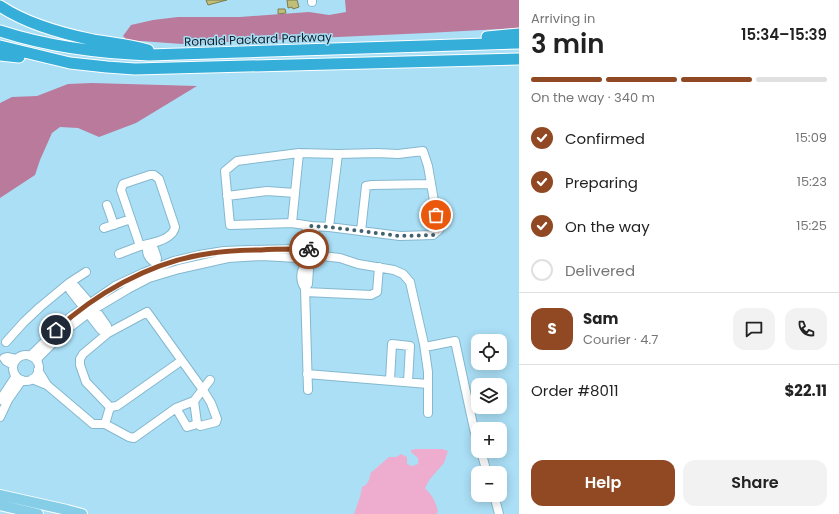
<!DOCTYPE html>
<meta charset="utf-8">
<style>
body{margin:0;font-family:Poppins,sans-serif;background:#f2f2f2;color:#222;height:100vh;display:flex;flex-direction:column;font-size:15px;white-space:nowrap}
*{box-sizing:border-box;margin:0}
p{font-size:13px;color:#767676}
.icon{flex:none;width:22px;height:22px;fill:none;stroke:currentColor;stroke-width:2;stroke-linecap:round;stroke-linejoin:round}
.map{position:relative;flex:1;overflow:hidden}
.panel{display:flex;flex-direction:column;background:#fff;width:320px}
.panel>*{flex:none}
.buttons{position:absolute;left:471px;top:334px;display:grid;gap:8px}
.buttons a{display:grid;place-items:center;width:36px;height:36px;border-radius:8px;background:#fff;box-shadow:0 2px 10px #0003;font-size:20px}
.pin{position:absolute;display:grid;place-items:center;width:34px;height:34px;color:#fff;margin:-17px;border:2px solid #fff;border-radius:50%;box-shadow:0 1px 4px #0007}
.courier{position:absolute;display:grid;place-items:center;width:40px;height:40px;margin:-20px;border:3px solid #904923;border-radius:50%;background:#fff;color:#222;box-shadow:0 1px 5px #0007}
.headline em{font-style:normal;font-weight:600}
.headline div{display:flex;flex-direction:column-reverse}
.headline{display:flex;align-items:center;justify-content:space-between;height:68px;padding:0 12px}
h1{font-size:26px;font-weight:600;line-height:30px}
.bar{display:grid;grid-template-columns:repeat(4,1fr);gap:6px 4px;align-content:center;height:48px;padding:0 12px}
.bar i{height:5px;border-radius:3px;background:#e0e0e0}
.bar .selected{background:#904923}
.bar p{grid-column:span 4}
.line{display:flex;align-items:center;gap:10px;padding:0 12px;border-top:1px solid #e0e0e0}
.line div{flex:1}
.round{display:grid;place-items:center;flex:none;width:42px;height:42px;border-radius:12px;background:#f2f2f2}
ol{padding:0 12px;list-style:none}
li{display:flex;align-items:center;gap:12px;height:44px}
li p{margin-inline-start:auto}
li .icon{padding:4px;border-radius:50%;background:#904923;color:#fff;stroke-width:4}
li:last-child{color:#767676}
li i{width:22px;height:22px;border:2px solid #e0e0e0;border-radius:50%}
.action{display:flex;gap:8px;margin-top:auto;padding:8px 12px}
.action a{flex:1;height:46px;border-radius:12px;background:#904923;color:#fff;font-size:16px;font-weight:600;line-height:46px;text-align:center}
.action a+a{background:#f2f2f2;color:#222}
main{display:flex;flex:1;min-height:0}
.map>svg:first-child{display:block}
</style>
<main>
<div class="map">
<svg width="519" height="514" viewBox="0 0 519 514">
<rect width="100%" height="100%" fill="#abdff6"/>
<!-- green -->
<path fill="#eeadce" d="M416,449H442L448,451L444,463L430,479L425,488C432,495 436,502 438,512L436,514H354L360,497L362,487L366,485L369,480L371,472L373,471L389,457H396L401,454L407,457V464L412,466L418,464V458L411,452V450Z"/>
<!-- forest -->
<path fill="#ba7a9c" d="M345,0H519V28L427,33L182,44L127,40L123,36L131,25L153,20L178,17H240L309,12L329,15L346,12Z
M92,83L197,86L136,123L99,137L78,128L60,127L52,133L40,160L35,175L0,198V103L12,97L37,96L68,84Z"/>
<!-- building -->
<path fill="#c0be78" stroke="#7d7c50" d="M206,0H227L208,5Z
M287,0H297L299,7L293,9L292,7L288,8Z
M278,9H285L286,13L278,14Z"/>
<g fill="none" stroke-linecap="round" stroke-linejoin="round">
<!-- minor casing -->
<g stroke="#85b8ce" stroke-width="10">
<path id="minor" d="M312,0V2
M227,196L267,191L295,193
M107,205L114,225
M292,223L230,225L225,171L237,161L299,153
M311,226L292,223L299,153L338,154
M104,228L131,219
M361,231L366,186L372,185L431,184
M148,244L140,246L121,190L123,184L150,175H154L159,179L175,227C173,238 158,242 148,244C148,246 148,248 147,250C147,256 151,261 156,263
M149,246L154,249L157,258L156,263L158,267
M310,246L306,244V232L311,229V226L329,227L338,154L377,153L398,154L423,151L428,166L439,230L433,235L400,236L329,227
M309,250L310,246L313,245L315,233L311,229
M119,254L140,246
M305,261V266L309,269L308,284L305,288
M305,266C300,272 300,281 305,288L308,390
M86,272L69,283L71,286L70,290L101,330L106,331L108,333L147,312L203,390L211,403L217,419L216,422L200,426L197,423L194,401L210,380
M71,286H75L95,309L107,326L106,331
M305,292L371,295L377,292L379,267
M108,333L83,354L80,359V365L86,382L110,407L117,406L181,361
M6,342L24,322L40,307L69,283
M425,347L455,341L474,429L478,442
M13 368a13 13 0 1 1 26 0a13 13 0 1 1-26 0Z
M30,356L70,317L115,286L143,273L174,261L199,255L224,251L248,250L297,249L304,254L340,258L358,264L394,270L403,274L410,282L424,344L428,372V413
M37,361L39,357L65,331L91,311L128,289L149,278L179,269L228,258L262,256L297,258L304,254
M13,365L6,361L4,358L7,357L16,359
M307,374L428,384
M32,379L47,385L38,370
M390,380L392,344L410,346L408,382
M47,385L93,424H105L129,437L134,438L176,408L187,427L194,425L197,423
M0,400L16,376
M176,408L194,401
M0,417L8,400L22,380
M105,424L110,407
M481,451L487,473
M494,495L499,514"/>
</g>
<!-- major casing -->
<g stroke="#fff" stroke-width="12">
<path id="major" d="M0,495L67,510L82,514
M0,505L38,514"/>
</g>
<!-- highway casing -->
<g stroke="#fff" stroke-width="13">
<path id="highway" d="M0,6C25,23 64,34 93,40C111,43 130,45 148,50
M0,31C49,47 98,53 149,55L519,43
M487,37L519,34
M0,46L70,63L107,67L135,69L519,59
M0,55L19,57"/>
</g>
<!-- minor -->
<use href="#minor" stroke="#fff" stroke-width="8"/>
<!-- major -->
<use href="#major" stroke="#86cee8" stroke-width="10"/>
<!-- highway -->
<use href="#highway" stroke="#35aed9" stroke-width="11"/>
</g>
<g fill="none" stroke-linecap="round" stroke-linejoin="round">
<!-- done -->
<path stroke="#436270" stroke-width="4" stroke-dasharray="0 7.2" d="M309,249L310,246L306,244V232L311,229V226L329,227L400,236L433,235L439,230L436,215"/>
<!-- route -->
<path stroke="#904923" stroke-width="5" d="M56,330C95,294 148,264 200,255C221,251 241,250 261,250C272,249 284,249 295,249C300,250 304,254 309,254V249"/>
</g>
<g text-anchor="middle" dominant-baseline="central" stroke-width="3" stroke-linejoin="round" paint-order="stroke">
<!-- street labels -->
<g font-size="12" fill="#0b1f28" stroke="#abdff6">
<text transform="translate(258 39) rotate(-2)">Ronald Packard Parkway</text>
</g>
</g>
</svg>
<div class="buttons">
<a><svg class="icon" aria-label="locate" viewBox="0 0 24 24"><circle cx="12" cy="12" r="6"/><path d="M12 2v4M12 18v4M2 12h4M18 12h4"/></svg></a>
<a><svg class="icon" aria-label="layers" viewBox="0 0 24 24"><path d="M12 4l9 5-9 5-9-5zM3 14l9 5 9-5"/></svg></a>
<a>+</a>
<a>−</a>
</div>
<div class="pin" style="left:436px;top:215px;background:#ea580c"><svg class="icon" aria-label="bag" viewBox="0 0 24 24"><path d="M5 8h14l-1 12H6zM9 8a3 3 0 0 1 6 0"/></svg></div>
<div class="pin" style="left:56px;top:330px;background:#1f2937"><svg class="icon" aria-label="home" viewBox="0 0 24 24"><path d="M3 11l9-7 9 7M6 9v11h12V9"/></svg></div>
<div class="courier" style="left:309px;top:249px"><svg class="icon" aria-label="bike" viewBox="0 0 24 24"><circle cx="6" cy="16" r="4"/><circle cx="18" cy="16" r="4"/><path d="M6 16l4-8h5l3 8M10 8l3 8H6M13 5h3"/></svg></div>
</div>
<section class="panel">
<div class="headline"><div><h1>3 min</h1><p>Arriving in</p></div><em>15:34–15:39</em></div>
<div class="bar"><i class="selected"></i><i class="selected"></i><i class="selected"></i><i></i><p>On the way · 340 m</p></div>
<ol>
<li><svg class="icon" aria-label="check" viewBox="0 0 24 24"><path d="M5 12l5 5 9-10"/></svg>Confirmed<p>15:09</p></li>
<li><svg class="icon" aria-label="check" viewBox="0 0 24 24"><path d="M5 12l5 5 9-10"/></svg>Preparing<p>15:23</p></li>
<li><svg class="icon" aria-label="check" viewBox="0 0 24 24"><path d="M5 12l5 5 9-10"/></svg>On the way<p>15:25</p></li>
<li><i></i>Delivered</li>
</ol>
<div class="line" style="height:72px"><b class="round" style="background:#904923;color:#fff">S</b><div><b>Sam</b><p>Courier · 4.7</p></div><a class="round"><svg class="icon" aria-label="chat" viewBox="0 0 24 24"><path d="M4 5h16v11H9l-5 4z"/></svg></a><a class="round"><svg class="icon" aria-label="phone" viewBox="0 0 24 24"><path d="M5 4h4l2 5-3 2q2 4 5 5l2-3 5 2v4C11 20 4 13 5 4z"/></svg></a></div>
<div class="line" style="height:52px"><div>Order #8011</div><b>$22.11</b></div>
<div class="action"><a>Help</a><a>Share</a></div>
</section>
</main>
